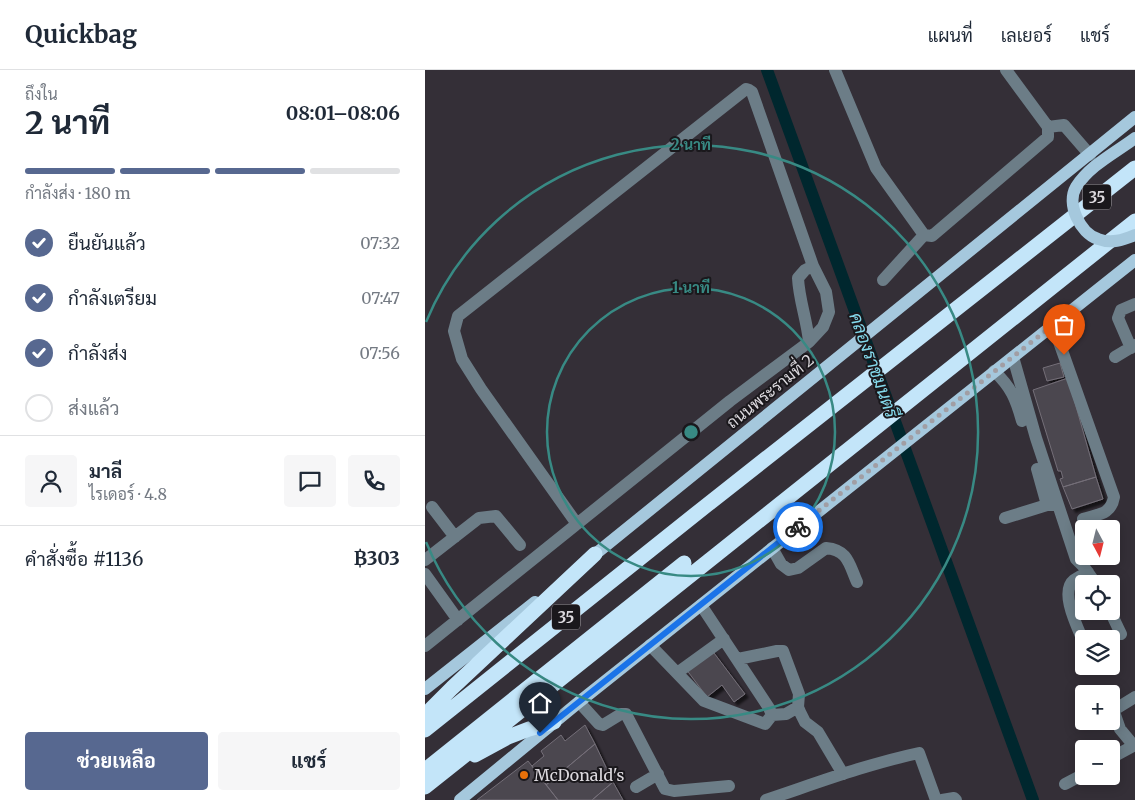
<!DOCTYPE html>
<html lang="th">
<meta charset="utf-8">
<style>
body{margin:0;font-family:Merriweather,Sarabun,serif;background:#f6f6f7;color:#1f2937;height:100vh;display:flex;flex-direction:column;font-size:19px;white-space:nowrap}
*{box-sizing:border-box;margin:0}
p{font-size:16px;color:#747a83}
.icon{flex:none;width:28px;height:28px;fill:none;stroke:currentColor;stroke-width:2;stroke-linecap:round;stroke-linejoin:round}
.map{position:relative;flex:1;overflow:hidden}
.sheet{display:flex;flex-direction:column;background:#fff;width:425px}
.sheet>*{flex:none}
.needle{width:32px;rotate:173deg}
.fabs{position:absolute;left:650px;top:450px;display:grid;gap:10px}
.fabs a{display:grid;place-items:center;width:45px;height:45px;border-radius:5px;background:#fff;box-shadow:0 2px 12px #0003;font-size:25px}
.pin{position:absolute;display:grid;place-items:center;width:42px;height:42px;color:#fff;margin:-51px -21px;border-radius:50% 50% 50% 0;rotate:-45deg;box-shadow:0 0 5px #0007}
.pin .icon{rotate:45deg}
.courier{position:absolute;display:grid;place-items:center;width:50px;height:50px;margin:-25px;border:4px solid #1a73e8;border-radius:50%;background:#fff;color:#222;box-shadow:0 1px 6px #0007}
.head em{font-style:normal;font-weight:700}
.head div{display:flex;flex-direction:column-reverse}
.head{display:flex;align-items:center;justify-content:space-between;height:85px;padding:0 25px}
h1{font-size:32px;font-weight:700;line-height:38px}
.bar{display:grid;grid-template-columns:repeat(4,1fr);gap:8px 5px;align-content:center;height:60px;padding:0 25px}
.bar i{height:6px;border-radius:4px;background:#e0e1e3}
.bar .on{background:#576890}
.bar p{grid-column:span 4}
.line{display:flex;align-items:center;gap:12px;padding:0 25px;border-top:1px solid #e0e1e3}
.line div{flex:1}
.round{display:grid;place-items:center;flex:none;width:52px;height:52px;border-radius:5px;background:#f6f6f7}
ol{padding:0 25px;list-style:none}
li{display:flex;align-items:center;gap:15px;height:55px}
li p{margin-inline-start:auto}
li .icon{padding:5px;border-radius:50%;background:#576890;color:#fff;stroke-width:4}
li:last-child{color:#747a83}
li i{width:28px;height:28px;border:2px solid #e0e1e3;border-radius:50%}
.action{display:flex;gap:10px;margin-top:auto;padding:10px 25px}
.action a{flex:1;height:58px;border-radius:5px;background:#576890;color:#fff;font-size:20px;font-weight:700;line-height:58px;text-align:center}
.action a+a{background:#f6f6f7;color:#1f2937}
header{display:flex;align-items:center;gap:30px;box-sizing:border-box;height:70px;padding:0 25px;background:#fff;border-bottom:1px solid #e0e1e3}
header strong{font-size:24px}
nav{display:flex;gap:28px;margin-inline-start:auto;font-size:18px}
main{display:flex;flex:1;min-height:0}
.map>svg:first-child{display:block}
</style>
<header>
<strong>Quickbag</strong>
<nav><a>แผนที่</a><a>เลเยอร์</a><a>แชร์</a></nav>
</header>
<main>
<section class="sheet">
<div class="head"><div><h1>2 นาที</h1><p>ถึงใน</p></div><em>08:01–08:06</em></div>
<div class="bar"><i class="on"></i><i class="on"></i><i class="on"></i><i></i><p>กำลังส่ง · 180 m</p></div>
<ol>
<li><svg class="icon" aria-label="check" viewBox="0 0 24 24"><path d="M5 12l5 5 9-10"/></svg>ยืนยันแล้ว<p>07:32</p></li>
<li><svg class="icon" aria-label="check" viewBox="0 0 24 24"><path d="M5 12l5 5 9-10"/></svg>กำลังเตรียม<p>07:47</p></li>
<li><svg class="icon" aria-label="check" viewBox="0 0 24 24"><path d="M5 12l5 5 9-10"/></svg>กำลังส่ง<p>07:56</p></li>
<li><i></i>ส่งแล้ว</li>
</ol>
<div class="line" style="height:90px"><a class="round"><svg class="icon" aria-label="person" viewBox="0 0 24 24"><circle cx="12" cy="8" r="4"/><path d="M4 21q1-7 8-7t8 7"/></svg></a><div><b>มาลี</b><p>ไรเดอร์ · 4.8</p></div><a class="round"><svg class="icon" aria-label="chat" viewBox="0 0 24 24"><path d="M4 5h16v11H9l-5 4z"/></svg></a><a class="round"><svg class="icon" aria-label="phone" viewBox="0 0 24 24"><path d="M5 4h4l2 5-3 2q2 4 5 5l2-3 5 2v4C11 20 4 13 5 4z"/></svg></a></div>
<div class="line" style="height:65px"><div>คำสั่งซื้อ #1136</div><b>฿303</b></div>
<div class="action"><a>ช่วยเหลือ</a><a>แชร์</a></div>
</section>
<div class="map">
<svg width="710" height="730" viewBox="0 0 710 730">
<defs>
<filter id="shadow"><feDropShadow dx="3.5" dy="3.5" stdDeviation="1" flood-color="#0009"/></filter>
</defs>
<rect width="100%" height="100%" fill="#342f37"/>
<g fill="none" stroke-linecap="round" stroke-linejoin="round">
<!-- canal -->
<path stroke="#00272e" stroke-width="12" d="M342,0L608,730"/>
</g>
<!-- building -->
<path fill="#4b464f" stroke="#746f78" filter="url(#shadow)" d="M635,293L639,307L622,311L618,298Z
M643,308L671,407L638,417L635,409L638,408L636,401H633L608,320Z
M671,407L678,429L647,439L638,417Z
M286,579L320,624L309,632L297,615L282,627L261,599Z
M160,655L170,674L121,715L107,696L119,686L116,681L136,665L140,671Z
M170,674L188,712L167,730H133L121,715Z
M103,691L133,730H52Z
M188,712L198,730H167Z"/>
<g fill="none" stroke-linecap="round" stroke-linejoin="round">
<!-- minor -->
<path stroke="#6c7d87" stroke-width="12" d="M410,0L451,98L499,165L507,166L623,67V57L581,0
M623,57L639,55L665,85
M458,210L499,165
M628,255L689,427C686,445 673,444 658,449
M706,278L693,248L696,240L710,234
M588,287L611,368L651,489L659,497L671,514
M690,287L710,275
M569,301C586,317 591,329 597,351
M612,399L622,435
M7,437L30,467
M580,448L622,435H629
M152,454L56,319L37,289L29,261L33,246L321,19L324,20L327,22L388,196L380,200L373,208C374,230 382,250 384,272
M347,478L356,494L364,500L373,498L401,478C423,480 424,494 432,512
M0,490L54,448L71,446L95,475
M0,504L33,550
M685,541L696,564
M659,573C653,558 634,522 649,510C653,507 658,505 663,502
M225,575L279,631L340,654L347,645L344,638L276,535
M0,576L305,331L384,272L398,257L404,242L401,222L388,196
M313,589L352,581H358L374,624L373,637L375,642L380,652L393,662L418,704
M252,603L299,569
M154,632L174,654L178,655L196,644H201L240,719L249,721L304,716
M347,645L361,644L373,637
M709,676L695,659L689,642V640L710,627
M686,688L710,675
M640,714L659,704
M211,717L233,704
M341,730C392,713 442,694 494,683L511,730
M517,730L529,728L531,730"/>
<!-- major -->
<path stroke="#a5c8dd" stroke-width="12" d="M163,490L710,47
M0,619L110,532
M35,730L154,632L710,190"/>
<!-- highway -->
<path stroke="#c3e5f9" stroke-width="15" d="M0,649L6,639L27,618L170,484
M0,660L282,435L710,98
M50,685L83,667L104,659L129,652
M0,700L259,493
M0,717L710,151"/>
<!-- major-bridge -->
<path stroke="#a5c8dd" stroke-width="12" d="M710,68C690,83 665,95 651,117C641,134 655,163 673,169C686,174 698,170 710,165"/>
</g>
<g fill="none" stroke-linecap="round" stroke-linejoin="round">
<!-- done -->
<path stroke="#a19ea4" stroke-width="5" stroke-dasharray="0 9" d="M373,457L628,255L639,285"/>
<!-- route -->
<path stroke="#1a73e8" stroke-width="6" d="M115,663L373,457"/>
</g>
<!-- distance rings -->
<g fill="none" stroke="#388a84" stroke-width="2.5">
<circle cx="266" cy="362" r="144"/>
<path d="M1 252A287 287 0 1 1 1 472"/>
</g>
<!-- markers -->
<circle fill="#e8710a" stroke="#1a181c" stroke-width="2" cx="99" cy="705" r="5"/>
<g text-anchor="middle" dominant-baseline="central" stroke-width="4" stroke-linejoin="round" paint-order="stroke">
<!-- shield labels -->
<g fill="#1a181c" stroke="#a29fa4" stroke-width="1">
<rect x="658" y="114.5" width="28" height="25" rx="4"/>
<rect x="127" y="534.5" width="28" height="25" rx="4"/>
</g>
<g font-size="15" font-weight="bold" fill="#dcd9de">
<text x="672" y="127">35</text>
<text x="141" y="547">35</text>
</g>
<!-- street labels -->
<g font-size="16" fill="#dcd9de" stroke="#1a181c">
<text transform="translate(345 321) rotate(-39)">ถนนพระรามที่ 2</text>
</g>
<!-- poi labels -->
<g font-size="16" fill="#dcd9de" stroke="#1a181c" text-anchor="start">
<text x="109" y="705">McDonald's</text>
</g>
<!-- water labels -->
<g font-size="18" font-style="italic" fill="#84d9eb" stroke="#1a181c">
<text transform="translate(449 295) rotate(70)">คลองราชมนตรี</text>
</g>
</g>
<circle cx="266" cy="362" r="8" fill="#388a84" stroke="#1a181c" stroke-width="2.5"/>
<g font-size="15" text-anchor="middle" font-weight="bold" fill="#388a84" stroke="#1a181c" stroke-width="4" stroke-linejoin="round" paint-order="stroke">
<text x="266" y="80">2 นาที</text>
<text x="266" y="223">1 นาที</text>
</g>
</svg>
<div class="fabs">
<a><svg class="needle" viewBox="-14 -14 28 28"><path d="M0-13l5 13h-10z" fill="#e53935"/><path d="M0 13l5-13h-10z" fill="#747a83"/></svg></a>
<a><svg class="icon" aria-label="locate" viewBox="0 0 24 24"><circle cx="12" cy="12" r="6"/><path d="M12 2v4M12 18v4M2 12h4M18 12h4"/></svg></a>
<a><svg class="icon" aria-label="layers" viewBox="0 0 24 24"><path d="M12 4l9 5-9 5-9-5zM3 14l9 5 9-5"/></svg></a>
<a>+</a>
<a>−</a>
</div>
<div class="pin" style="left:639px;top:285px;background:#ea580c"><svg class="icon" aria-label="bag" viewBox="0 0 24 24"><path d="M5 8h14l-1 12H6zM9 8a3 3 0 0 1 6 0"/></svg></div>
<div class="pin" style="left:115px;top:663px;background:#1f2937"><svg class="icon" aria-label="home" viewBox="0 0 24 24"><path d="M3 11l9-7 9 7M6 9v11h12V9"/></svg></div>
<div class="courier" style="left:373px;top:457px"><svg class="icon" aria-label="bike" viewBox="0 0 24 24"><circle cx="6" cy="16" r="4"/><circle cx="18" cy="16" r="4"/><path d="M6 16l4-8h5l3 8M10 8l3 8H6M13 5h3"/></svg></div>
</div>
</main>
